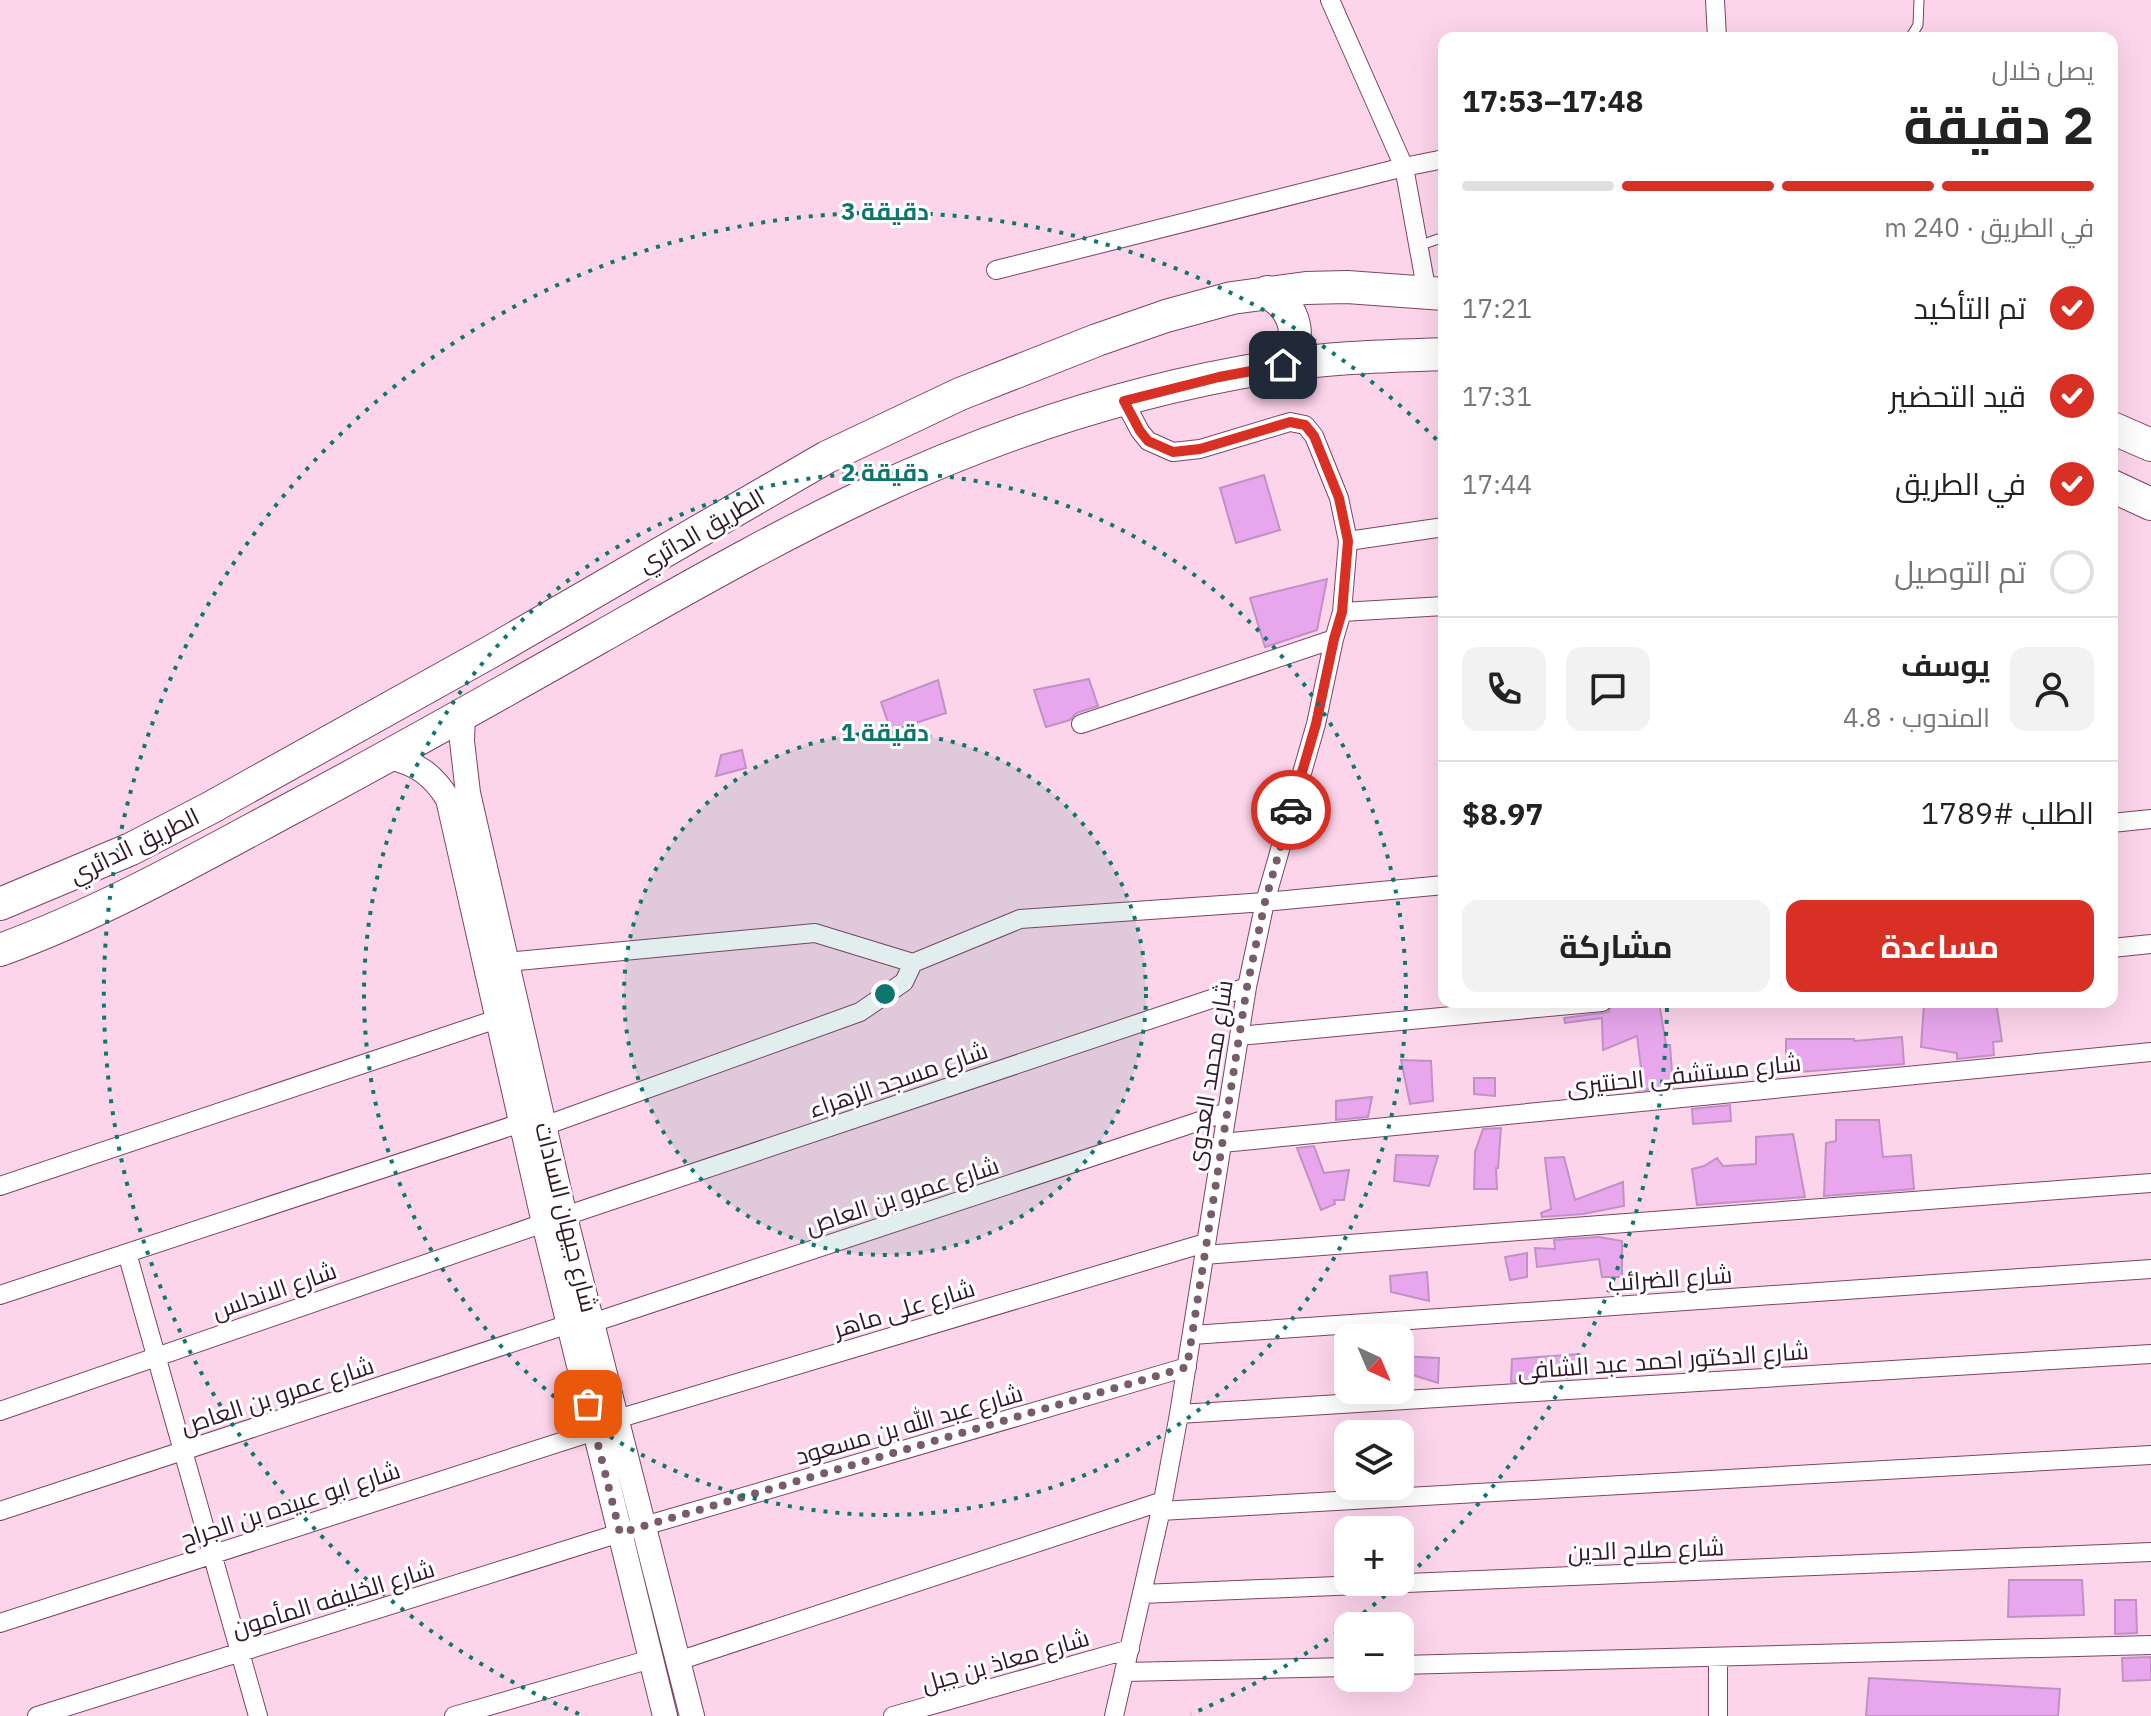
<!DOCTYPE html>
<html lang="ar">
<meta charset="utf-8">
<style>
body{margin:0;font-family:"IBM Plex Sans",Cairo,sans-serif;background:#f2f2f2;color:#222;direction:rtl;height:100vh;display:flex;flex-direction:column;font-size:30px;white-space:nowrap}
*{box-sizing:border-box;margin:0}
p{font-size:26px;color:#767676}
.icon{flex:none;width:44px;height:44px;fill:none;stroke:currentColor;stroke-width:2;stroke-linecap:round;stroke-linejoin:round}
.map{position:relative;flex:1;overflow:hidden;direction:ltr}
.drawer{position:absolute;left:1438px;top:32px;width:680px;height:976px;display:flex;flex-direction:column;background:#fff;border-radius:16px;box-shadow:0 8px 32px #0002;direction:rtl}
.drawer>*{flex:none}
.needle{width:52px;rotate:136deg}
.fabs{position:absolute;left:1334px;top:1324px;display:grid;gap:16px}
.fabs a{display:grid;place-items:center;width:80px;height:80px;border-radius:16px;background:#fff;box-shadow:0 8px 32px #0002;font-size:40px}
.pin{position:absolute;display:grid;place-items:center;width:68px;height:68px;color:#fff;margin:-34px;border-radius:16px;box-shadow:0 4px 12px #0006}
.courier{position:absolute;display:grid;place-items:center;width:80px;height:80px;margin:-40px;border:6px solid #d93025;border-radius:50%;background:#fff;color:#222;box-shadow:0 2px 10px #0007}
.summary em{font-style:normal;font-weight:700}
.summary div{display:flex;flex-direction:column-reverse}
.summary{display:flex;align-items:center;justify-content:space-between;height:136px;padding:0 24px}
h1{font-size:52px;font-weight:700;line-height:60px}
.bar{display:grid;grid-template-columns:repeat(4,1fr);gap:12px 8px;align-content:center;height:96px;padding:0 24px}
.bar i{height:10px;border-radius:6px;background:#e0e0e0}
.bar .on{background:#d93025}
.bar p{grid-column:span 4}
.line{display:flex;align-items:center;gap:20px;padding:0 24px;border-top:2px solid #e0e0e0}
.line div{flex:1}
.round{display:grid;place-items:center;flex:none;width:84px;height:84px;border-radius:16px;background:#f2f2f2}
ol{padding:0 24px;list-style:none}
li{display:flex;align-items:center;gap:24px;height:88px}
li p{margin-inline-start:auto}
li .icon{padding:8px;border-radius:50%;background:#d93025;color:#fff;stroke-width:4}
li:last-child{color:#767676}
li i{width:44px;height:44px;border:4px solid #e0e0e0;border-radius:50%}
.primary-button{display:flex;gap:16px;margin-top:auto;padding:16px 24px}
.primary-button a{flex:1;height:92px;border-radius:16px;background:#d93025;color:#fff;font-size:32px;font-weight:700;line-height:92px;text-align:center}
.primary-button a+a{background:#f2f2f2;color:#222}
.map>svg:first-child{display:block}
</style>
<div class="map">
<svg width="2151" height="1716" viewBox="0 0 2151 1716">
<rect width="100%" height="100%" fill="#fdd5eb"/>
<!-- building -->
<path fill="#e8a7ed" stroke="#c091c4" stroke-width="2" d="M1264,475L1280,530L1236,543L1220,488Z
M1327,579L1317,630L1265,647L1250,598Z
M1089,679L1098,706L1076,713L1070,720L1046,727L1034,690Z
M938,680L946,713L891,731L881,702Z
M742,750L746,768L716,776L721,755Z
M1614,1002H1659L1666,1045H1670L1673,1087L1635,1091L1634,1077L1642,1076L1637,1036L1603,1050L1602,1018L1565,1023L1564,1018L1608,1012Z
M1953,1002H1996L2002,1041L1993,1042L1994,1055L1957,1059V1053L1921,1047L1924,1004Z
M1902,1037L1904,1064L1786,1073V1039H1854V1041Z
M1401,1060L1431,1061L1433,1101L1410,1104Z
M1474,1078H1495V1096L1474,1094Z
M1372,1097L1368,1117L1336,1120V1101Z
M1730,1105L1731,1121L1693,1124L1692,1109Z
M1836,1120H1879L1883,1157L1911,1155L1914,1189L1824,1196L1826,1143L1836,1141Z
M1501,1128L1498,1168H1496L1497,1189H1474L1475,1152L1483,1129Z
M1793,1134L1805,1197L1697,1205L1692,1169L1704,1166L1717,1158L1723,1166L1756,1164V1137Z
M1314,1146L1324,1173L1349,1170L1344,1200H1334L1335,1204L1321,1210L1297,1148Z
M1396,1155L1438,1156L1429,1186L1394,1181Z
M1564,1157L1575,1200L1623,1182L1624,1206L1583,1214L1542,1217L1541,1213L1551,1209L1545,1158Z
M1599,1237L1622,1241V1277H1602L1599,1259L1537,1267L1535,1248L1555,1249L1554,1240Z
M1527,1253V1277L1510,1280L1505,1257Z
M1427,1272L1429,1301L1391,1292L1390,1276Z
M1579,1354L1576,1377L1511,1382L1512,1359Z
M1400,1356L1439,1358L1438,1383L1400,1371Z
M2009,1580H2082L2084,1615L2008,1617Z
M2115,1600H2136L2137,1633L2115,1634Z
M2151,1657V1680L2123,1681L2122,1658Z
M1869,1678L2060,1689L2058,1716H1866Z"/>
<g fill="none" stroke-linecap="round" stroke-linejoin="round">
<!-- lane casing -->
<g stroke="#7c4466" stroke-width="11">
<path id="lane" d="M1910,38L1918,25L1919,0
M1418,246L1444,237"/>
</g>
<!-- street casing -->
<g stroke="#7c4466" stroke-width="20">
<path id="street" d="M1330,0L1404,167L1427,293
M1715,0L1717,38
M996,270L1404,167L1444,159
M1348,541L1444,527
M1342,612L1444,606
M1081,724L1334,639
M2112,823L2151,819
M2112,948L2151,944
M507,962L815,933L913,963L1020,919L1265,902L1444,885
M1239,1036L1602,1002
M544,1126L860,1012L904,982L913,963
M1222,1143L2151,1052
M0,1186L497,1019
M127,1253L258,1716
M1204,1255L2151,1183
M0,1295L521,1123
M592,1323L1227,1112
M1192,1335L2151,1269
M0,1411L544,1223L1247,987
M1179,1414L2151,1354
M617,1419L1205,1243
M0,1511L569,1324
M1160,1511L2151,1455
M1142,1594L2151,1552
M0,1623L595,1431
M678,1661L1163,1501
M1400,1665L2151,1645
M1124,1672L1348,1667
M37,1716L620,1533L1187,1367
M454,1716L651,1659
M893,1716L1130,1649
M1114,1716L1163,1501L1179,1414L1247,987L1265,902L1316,724L1334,639L1342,612L1348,541L1339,498L1314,436L1305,425L1290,422L1200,449L1173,452L1148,441L1140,431L1124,401
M1718,1716V1657"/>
</g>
<!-- secondary casing -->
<g stroke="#7c4466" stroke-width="26">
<path id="secondary" d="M463,714L462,741L468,793L565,1217L692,1716
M388,757C417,763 433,775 448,799L544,1223L665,1716"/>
</g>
<!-- highway casing -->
<g stroke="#7c4466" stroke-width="34">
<path id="highway" d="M1267,292C1296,308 1304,337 1283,365
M2112,428L2151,445
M2112,486L2151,504
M0,904L131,849L210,808L492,651L827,457L960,394L1097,340L1166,316L1232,298L1306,288L1347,287L1444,294
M0,950C102,913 197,859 292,808C407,747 519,683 632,619C710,575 789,531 870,493C998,433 1138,388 1278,366C1332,357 1389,356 1444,354"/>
</g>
<!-- lane -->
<use href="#lane" stroke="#fff" stroke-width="9"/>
<!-- street -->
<use href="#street" stroke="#fff" stroke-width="18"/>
<!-- secondary -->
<use href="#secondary" stroke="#fff" stroke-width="24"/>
<!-- highway -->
<use href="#highway" stroke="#fff" stroke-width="32"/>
</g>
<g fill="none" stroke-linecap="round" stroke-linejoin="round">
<!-- done -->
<path stroke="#785b6c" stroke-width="8" stroke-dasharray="0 14.4" d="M588,1404L620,1533L1187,1367L1247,987L1265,902L1291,810"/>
<!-- route -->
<path stroke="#d93025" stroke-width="10" d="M1283,365L1219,377L1124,401L1140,431L1148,441L1173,452L1200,449L1290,422L1305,425L1314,436L1339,498L1348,541L1342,612L1334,639L1316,724L1291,810"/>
</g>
<!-- distance rings -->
<circle cx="885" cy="994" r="261" fill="#0f766e" fill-opacity=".12"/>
<g fill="none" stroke="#0f766e" stroke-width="4" stroke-dasharray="4 8">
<circle cx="885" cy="994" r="261"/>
<circle cx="885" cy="994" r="521"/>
<path d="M1667 1008A782 782 0 0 1 1191 1714M579 1714A782 782 0 1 1 1443 446"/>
</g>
<g text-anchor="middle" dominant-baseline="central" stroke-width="6" stroke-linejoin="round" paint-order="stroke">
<!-- street labels -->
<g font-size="24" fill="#311927" stroke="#fff">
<text transform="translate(701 530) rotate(-30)">الطريق الدائري</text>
<text transform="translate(134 845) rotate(-26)">الطريق الدائري</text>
<text transform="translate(1684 1074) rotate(-6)">شارع مستشفى الحنتيرى</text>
<text transform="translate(1209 1075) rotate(-81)">شارع محمد العدوى</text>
<text transform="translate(898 1079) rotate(-19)">شارع مسجد الزهراء</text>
<text transform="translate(902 1195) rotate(-18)">شارع عمرو بن العاص</text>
<text transform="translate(567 1217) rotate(76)">شارع جيهان السادات</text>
<text transform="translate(1670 1278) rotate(-4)">شارع الضرائب</text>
<text transform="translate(274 1290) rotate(-19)">شارع الاندلس</text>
<text transform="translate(904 1308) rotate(-17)">شارع على ماهر</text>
<text transform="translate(1663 1360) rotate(-4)">شارع الدكتور احمد عبد الشافى</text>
<text transform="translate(277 1395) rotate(-18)">شارع عمرو بن العاص</text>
<text transform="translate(909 1424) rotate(-16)">شارع عبد الله بن مسعود</text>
<text transform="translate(290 1504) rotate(-18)">شارع ابو عبيده بن الجراح</text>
<text transform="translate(1646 1549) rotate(-2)">شارع صلاح الدين</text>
<text transform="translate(333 1598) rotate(-17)">شارع الخليفه المأمون</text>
<text transform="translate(1005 1660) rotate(-16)">شارع معاذ بن جبل</text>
</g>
</g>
<circle cx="885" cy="994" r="12" fill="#0f766e" stroke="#fff" stroke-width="4"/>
<g font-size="24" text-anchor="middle" font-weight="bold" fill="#0f766e" stroke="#fff" stroke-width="6" stroke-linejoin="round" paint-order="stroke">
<text x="885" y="220">3 دقيقة</text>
<text x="885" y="481">2 دقيقة</text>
<text x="885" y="741">1 دقيقة</text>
</g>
</svg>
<div class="fabs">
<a><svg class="needle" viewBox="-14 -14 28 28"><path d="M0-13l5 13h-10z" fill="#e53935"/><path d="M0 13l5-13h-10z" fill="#767676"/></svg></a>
<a><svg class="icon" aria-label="layers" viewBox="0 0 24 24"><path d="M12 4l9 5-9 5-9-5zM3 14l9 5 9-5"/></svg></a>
<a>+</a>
<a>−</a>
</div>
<div class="pin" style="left:588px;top:1404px;background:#ea580c"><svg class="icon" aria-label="bag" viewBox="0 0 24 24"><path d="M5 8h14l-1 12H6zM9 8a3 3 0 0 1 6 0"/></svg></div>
<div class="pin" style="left:1283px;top:365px;background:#1f2937"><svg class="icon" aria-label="home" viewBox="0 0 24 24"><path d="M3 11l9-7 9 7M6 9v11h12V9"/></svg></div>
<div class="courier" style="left:1291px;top:810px"><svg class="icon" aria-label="car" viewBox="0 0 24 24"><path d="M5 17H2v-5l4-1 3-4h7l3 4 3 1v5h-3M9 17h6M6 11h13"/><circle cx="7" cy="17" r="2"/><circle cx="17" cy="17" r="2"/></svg></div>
<section class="drawer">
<div class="summary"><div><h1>2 دقيقة</h1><p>يصل خلال</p></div><em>17:48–17:53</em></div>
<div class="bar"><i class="on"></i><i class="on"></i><i class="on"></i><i></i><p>في الطريق · 240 m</p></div>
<ol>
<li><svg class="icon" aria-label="check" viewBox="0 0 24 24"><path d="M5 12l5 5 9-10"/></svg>تم التأكيد<p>17:21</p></li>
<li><svg class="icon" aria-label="check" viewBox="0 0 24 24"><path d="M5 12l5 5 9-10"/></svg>قيد التحضير<p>17:31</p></li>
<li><svg class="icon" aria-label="check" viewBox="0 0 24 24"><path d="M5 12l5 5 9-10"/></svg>في الطريق<p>17:44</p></li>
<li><i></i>تم التوصيل</li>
</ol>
<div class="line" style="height:144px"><a class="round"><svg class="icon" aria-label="person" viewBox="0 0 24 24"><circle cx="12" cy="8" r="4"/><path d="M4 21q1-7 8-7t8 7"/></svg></a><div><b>يوسف</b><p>المندوب · 4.8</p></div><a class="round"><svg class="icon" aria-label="chat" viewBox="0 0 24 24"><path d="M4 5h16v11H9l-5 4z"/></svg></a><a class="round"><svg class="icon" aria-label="phone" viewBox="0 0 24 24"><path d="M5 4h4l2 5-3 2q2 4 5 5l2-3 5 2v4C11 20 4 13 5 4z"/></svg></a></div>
<div class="line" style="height:104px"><div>الطلب #1789</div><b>$8.97</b></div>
<div class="primary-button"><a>مساعدة</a><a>مشاركة</a></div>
</section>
</div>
